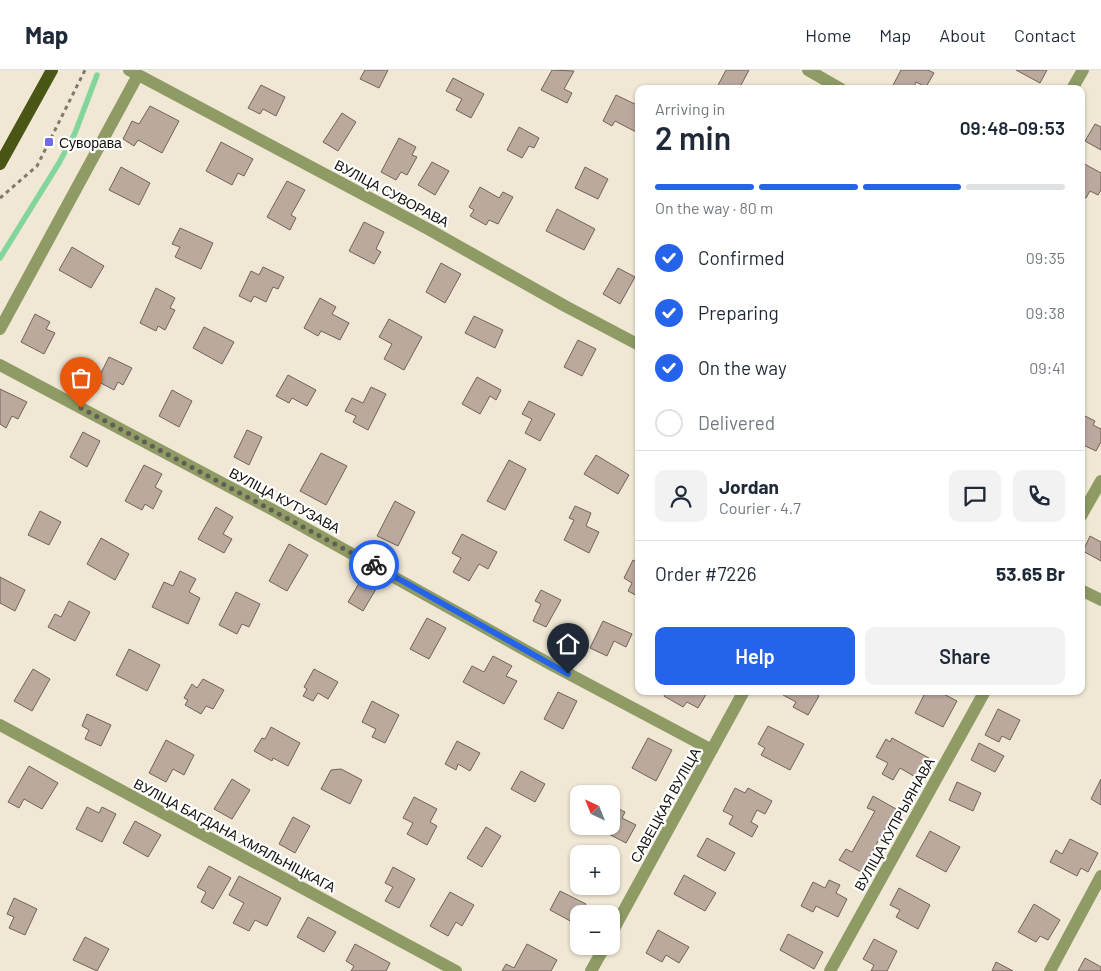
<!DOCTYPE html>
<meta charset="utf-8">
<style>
body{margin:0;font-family:Barlow,sans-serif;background:#f2f2f3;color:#1f2937;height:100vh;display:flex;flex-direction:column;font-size:19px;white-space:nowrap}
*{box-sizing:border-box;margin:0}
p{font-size:16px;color:#747a83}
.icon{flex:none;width:28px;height:28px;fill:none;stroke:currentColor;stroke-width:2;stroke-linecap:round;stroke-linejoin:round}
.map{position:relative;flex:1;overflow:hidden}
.drawer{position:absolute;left:635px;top:15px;width:450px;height:610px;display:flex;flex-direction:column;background:#fff;border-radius:10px;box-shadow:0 1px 4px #0004}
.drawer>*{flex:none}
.needle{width:32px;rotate:317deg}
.tools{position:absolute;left:570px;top:715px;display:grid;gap:10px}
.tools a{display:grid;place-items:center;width:50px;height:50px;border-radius:10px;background:#fff;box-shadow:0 1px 4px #0004;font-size:25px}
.pin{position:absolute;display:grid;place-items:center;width:42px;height:42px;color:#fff;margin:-51px -21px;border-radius:50% 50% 50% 0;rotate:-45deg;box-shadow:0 0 5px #0007}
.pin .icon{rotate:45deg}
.courier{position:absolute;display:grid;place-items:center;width:50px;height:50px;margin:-25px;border:4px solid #2563eb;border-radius:50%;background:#fff;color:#222;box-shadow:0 1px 6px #0007}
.head em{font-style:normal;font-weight:600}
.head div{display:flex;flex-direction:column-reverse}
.head{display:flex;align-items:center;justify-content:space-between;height:85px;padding:0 20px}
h1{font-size:32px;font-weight:600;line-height:38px}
.bar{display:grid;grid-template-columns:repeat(4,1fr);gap:8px 5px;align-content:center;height:60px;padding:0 20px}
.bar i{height:6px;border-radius:4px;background:#e0e1e3}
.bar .current{background:#2563eb}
.bar p{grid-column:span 4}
.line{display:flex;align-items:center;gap:12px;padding:0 20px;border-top:1px solid #e0e1e3}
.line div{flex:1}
.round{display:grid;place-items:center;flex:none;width:52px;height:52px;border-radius:10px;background:#f2f2f3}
ol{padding:0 20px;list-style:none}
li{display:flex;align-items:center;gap:15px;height:55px}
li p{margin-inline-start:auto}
li .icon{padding:5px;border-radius:50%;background:#2563eb;color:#fff;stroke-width:4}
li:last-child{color:#747a83}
li i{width:28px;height:28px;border:2px solid #e0e1e3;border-radius:50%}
.cta{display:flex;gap:10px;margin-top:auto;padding:10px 20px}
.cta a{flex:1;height:58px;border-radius:10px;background:#2563eb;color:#fff;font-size:20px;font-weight:600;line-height:58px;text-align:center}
.cta a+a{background:#f2f2f3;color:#1f2937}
header{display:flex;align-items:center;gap:30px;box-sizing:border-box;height:70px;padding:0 25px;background:#fff;border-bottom:1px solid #e0e1e3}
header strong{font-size:24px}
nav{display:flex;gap:28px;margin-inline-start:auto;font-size:18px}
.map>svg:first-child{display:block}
</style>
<header>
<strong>Map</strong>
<nav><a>Home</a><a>Map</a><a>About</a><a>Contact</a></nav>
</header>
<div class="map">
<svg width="1101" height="901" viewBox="0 0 1101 901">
<rect width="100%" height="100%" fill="#f0e8d5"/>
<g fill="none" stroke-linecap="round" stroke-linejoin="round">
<!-- stream -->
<path stroke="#84d59c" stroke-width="5.5" d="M0,188L59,93L75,63L97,5"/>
</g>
<!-- building -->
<path fill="#bba99e" stroke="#726258" d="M365,0H388L379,18L360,9Z
M552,0L574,1L564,19L572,23L567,33L541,20Z
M726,0H749L741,15L748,19H722L717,17Z
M901,0H928L934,3L926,17L916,12L913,19H891Z
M1016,0H1047L1040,13Z
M453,8L484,24L471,48L456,40L462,29L446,21Z
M261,15L285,27L276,46L263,39L260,44L248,38Z
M616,25L639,36L638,63L615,51L612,56L603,51Z
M150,36L179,51L162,83L138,70L134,76L123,69L132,51L139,54Z
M342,43L356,52L338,81L323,72Z
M1095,54L1101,57V80L1085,71Z
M519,57L539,68L534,78L529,76L522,88L507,80Z
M399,68L416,77L412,85L417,87L407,105L401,102L396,110L381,102Z
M221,72L253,89L244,106L238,103L232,115L206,101Z
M432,92L449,101L435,125L418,115Z
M1081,92L1101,103V120L1098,125L1090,121L1086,128L1081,126Z
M121,97L150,113L139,135L109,120Z
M585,97L608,109L598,129L575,118Z
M287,111L305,120L291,145L296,148L290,160L267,147Z
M480,117L499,128L503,122L513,127L498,154L489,150L486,155L470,146L474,140L469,137Z
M557,139L595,159L584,180L546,161Z
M364,152L384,162L376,179L381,182L374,194L349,181Z
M180,158L213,173L201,199L175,187L180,177L172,174Z
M72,177L104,196L91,218L59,200Z
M441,193L461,204L445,233L426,222Z
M263,197L284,207L278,219L273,217L266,232L254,226L251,232L239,226L251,201L259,205Z
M618,198L635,207L620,234L603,224Z
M156,218L175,228L170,238L175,240L165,260L158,256L156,261L140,253Z
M320,228L336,237L332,244L349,253L340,270L321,261L318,266L304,258Z
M35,244L50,252L46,259L55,263L44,284L21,272Z
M474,246L503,260L495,278L465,263Z
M389,249L422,267L404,300L384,289L392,274L379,267Z
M204,257L234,272L222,294L193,278Z
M578,270L596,279L582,306L564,297Z
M109,287L132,298L123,315L118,312L114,320L97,311Z
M288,305L316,320L307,336L292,328L289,333L276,326Z
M477,307L501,320L496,330L490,326L480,344L462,334Z
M371,317L386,324L368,360L353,352L356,346L345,341L352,328L363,333Z
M0,319L27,332L18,349L12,346L6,358L0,354Z
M172,320L192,331L179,357L159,346Z
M529,331L555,344L540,371L525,363L532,349L522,344Z
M1081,344L1095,351L1093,355L1101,359V372L1096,381L1081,374Z
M247,360L262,367L249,395L234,387Z
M83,362L100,371L87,397L70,387Z
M321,383L347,396L326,435L300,421Z
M596,385L629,405L618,424L584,404Z
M509,390L526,399L505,440L487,431Z
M144,395L162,404L155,417L162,421L153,439L145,434L142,440L125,431Z
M395,431L415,442L398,476L377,466Z
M575,436L591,443L586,456L599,462L589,483L564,470L574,450L569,448Z
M216,437L233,447L223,464L232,469L224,483L198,469Z
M40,441L61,452L49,475L28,465Z
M462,464L497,482L488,499L479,494L469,511L453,502L461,488L452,483Z
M1090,466L1101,472V491L1083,481Z
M101,468L129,484L115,510L87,494Z
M289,474L308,485L287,521L269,511Z
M633,490L639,493V527L628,521L632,513L624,508Z
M180,501L196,509L189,522L200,528L188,554L152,537L164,512L173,516Z
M0,507L25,520L15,541L0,533Z
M361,510L376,519L363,541L348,532Z
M541,520L561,530L546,557L533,551L541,534L535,531Z
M236,522L260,534L249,557L242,554L237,564L219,555Z
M69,531L90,542L75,571L48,557L55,544L61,547Z
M427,548L446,558L429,589L410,579Z
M603,551L632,564L626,577L614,571L607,586L590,578Z
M129,579L160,595L147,621L116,605Z
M493,586L512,596L506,606L517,611L504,634L463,612L472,596L484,602Z
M33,599L50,609L32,641L14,631Z
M314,599L338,612L328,629L318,623L313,631L303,626L307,619L304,617Z
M203,609L224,620L213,639L206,636L201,644L185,635L188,630L184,628L192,614L197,618Z
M667,621H708L698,638L687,632L683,637L664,626Z
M785,621H811L819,626L808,645L793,637L796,632L783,625Z
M926,621H938L957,631L943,657L915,643Z
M558,622L577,631L563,659L544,649Z
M372,631L399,645L385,673L372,667L376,659L362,652Z
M998,639L1020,650L1010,670L1002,666L999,672L985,665Z
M87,644L111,655L101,676L85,669L89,660L82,656Z
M768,656L804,674L790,700L761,685L765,678L758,674Z
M271,657L300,673L288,696L273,688L272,691L254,681L262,668L265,669Z
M648,668L672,680L656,711L632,698Z
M892,668L929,688L917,708L900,698L893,710L882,704L888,693L876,687L886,669L890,672Z
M166,670L194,685L184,705L173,699L166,712L149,703Z
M457,671L480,683L470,701L458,694L456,700L445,694Z
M979,673L1004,686L995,702L971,690Z
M29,696L58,713L42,739L24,729L19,738L8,732Z
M341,699L362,710L350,734L321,719L331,700Z
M521,701L545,714L535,732L511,719Z
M232,709L250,720L232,749L214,739Z
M1101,709V735L1091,729Z
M957,712L981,723L973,741L949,730Z
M735,718L745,723L748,718L772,731L765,744L757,740L751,752L758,756L752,767L729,754L733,746L723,741Z
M873,726L896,739L861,802L839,790L846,779L852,782L875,741L867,738Z
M414,727L437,739L430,752L437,756L427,775L407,764L413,753L403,748Z
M613,736L625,742L622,748L636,755L626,773L601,760L602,756H611V739Z
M87,737L99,743L102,737L116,744L102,772L76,759Z
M293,747L310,756L295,783L279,774Z
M135,751L161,765L148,787L123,773Z
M486,757L501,766L482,797L467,788Z
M930,761L960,777L946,802L916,786Z
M707,768L735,783L725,801L697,786Z
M1070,769L1098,783L1088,802L1081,798L1077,806L1050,792L1056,780L1062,784Z
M209,796L231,808L213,839L201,832L206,822L197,817Z
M393,797L415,809L399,838L385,831L393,817L385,813Z
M684,805L716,823L705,841L674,824Z
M239,806L281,828L267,856L255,850L249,861L233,853L244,833L229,825Z
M829,810L840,815L836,823L847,829L838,847L816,836L813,842L801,836L813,812L825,818Z
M899,818L930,835L918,859L896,847L900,840L890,835Z
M560,821L586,834L581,844H579L576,854L550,840Z
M450,822L474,835L462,856L456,852L448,866L430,856Z
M14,828L37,839L25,865L9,858L14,847L7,844Z
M1034,834L1060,850L1048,870L1040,866L1036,872L1018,862Z
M308,847L336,862L324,882L297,867Z
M658,860L689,877L679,893L666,885L662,892L646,883Z
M788,864L823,882L814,899L780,880Z
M85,867L109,879L97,901L73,890Z
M874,869L897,881L887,901H871L874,895L863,889Z
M355,874L390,893L386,901H351L354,896L346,891Z
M527,874L557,890L551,901H502L506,894L514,898Z
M1085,888L1101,897V901H1078Z
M996,892L1013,901H992Z"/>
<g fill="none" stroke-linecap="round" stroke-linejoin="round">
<!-- path -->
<path stroke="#7f7a6d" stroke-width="3" stroke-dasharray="4 4" stroke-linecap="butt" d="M0,128L37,96L85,0"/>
<!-- minor -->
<path stroke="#8e9b64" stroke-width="12" d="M129,0L428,159L565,236L639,275
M808,0L841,19
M1072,19L1083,0
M0,259L138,5
M0,295L273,440L552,595L712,680
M1081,446L1101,411
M1081,520L1101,530
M0,655L456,901
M611,864L744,621
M591,901L605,876
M830,901L985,621
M1050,901L1101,806"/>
<!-- major -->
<path stroke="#4a5615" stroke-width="12" d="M0,94L52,0"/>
</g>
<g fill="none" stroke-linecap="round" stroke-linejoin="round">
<!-- done -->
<path stroke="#625d52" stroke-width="5" stroke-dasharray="0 9" d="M81,338L374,495"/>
<!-- route -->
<path stroke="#2563eb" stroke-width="6" d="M374,495L568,604"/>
</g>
<!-- markers -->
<rect fill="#6f6ae5" stroke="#fff" stroke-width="2" x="44" y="67" width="10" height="10" rx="2.5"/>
<g text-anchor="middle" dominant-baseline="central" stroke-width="4.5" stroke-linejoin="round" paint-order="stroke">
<!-- poi labels -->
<g font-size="14" fill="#15120c" stroke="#fff" text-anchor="start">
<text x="59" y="72">Суворава</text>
</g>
<!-- street labels -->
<g font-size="14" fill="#15120c" stroke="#fff">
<text transform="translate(392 123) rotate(28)">ВУЛІЦА СУВОРАВА</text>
<text transform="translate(285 430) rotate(28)">ВУЛІЦА КУТУЗАВА</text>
<text transform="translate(665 735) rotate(-61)">САВЕЦКАЯ ВУЛІЦА</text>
<text transform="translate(894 754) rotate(-61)">ВУЛІЦА КУПРЫЯНАВА</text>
<text transform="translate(235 765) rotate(28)">ВУЛІЦА БАГДАНА ХМЯЛЬНІЦКАГА</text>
</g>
</g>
</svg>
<div class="tools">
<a><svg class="needle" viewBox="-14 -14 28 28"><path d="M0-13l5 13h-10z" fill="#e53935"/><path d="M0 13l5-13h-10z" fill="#747a83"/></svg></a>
<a>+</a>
<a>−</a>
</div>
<div class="pin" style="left:81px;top:338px;background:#ea580c"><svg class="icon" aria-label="bag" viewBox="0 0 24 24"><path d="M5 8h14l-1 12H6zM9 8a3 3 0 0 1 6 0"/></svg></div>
<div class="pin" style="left:568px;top:604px;background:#1f2937"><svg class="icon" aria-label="home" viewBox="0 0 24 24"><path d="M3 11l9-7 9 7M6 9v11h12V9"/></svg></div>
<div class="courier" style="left:374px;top:495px"><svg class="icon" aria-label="bike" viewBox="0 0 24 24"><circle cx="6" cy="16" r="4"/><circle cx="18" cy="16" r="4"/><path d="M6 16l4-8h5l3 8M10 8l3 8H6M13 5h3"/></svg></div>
<section class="drawer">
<div class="head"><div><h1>2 min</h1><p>Arriving in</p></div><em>09:48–09:53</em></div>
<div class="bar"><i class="current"></i><i class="current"></i><i class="current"></i><i></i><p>On the way · 80 m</p></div>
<ol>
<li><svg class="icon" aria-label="check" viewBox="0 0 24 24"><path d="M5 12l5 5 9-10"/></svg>Confirmed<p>09:35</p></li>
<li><svg class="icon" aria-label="check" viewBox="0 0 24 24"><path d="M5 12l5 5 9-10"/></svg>Preparing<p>09:38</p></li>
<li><svg class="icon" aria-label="check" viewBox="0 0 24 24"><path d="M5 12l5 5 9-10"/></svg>On the way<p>09:41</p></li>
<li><i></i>Delivered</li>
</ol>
<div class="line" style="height:90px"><a class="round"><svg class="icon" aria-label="person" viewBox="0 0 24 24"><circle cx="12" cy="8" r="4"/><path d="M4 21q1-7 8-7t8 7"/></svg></a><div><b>Jordan</b><p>Courier · 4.7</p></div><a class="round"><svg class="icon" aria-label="chat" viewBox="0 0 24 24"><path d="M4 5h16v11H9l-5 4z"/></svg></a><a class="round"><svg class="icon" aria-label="phone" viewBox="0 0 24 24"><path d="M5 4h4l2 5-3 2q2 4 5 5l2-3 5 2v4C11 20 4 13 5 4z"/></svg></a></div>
<div class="line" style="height:65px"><div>Order #7226</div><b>53.65 Br</b></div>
<div class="cta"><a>Help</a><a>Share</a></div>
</section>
</div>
